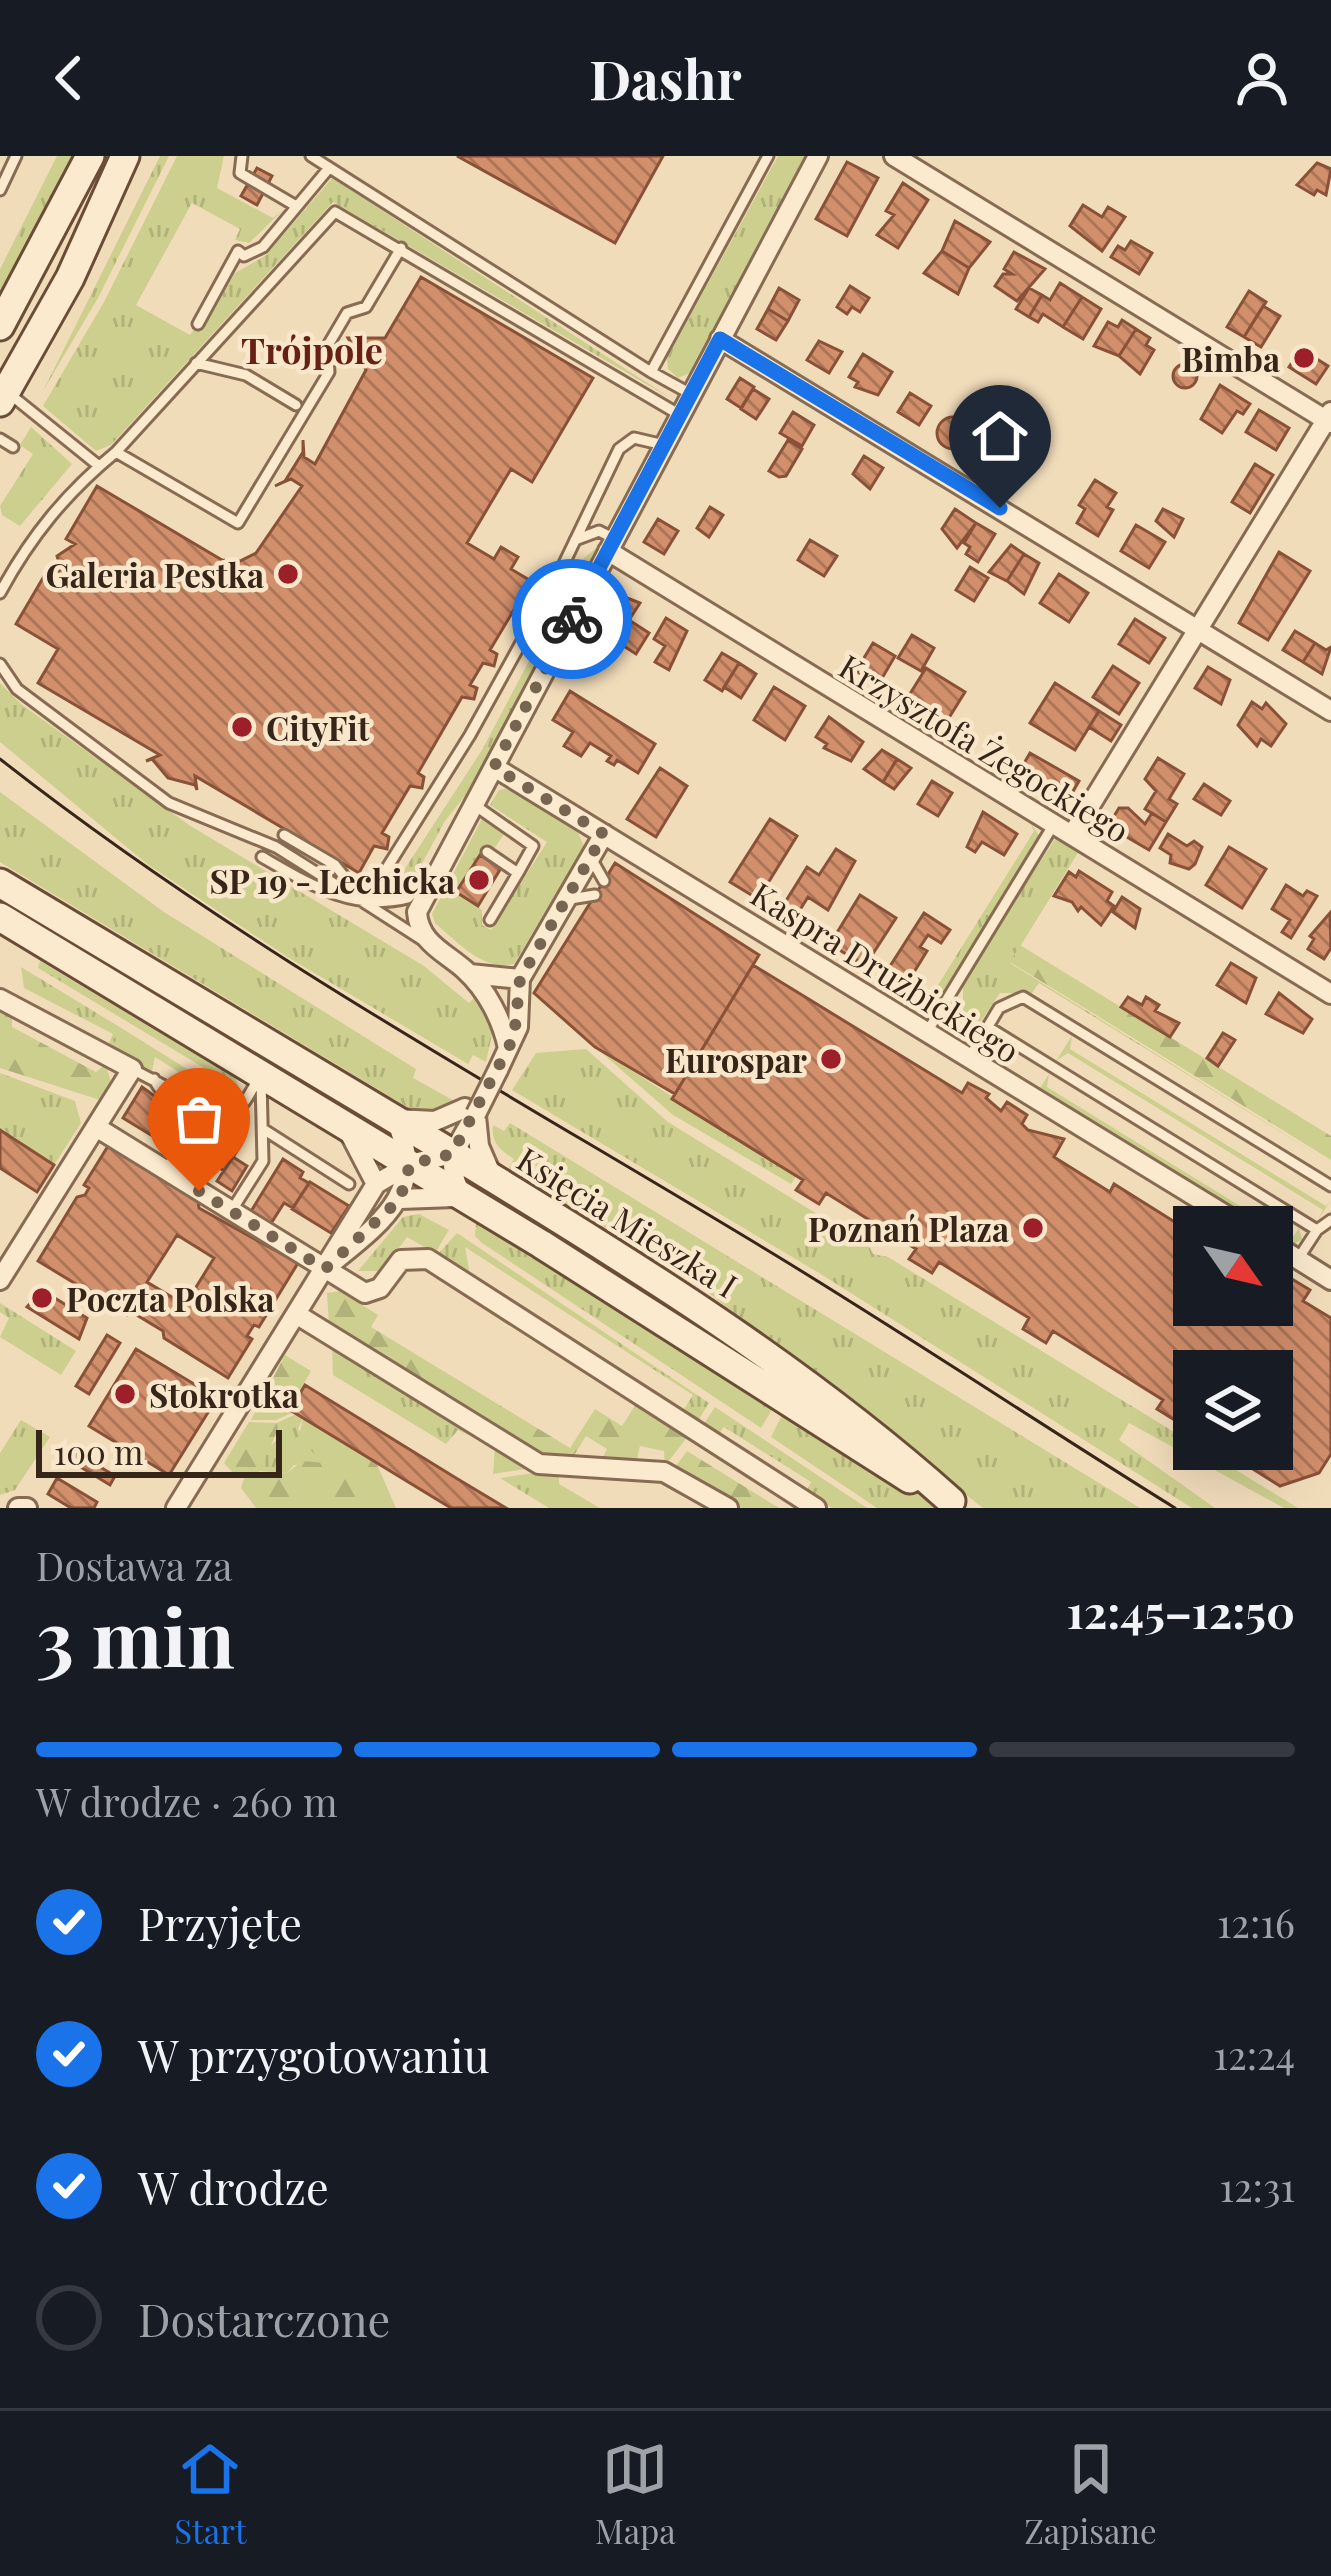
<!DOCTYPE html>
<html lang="pl">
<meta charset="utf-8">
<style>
body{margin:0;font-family:"Playfair Display",serif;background:#20242c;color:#f1f3f6;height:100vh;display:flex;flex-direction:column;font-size:45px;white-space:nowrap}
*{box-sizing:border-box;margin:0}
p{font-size:39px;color:#9ea1a6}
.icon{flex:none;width:66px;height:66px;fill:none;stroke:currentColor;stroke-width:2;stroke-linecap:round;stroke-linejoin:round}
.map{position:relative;height:1352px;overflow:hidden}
.drawer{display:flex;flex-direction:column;background:#171b24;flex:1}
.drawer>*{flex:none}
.needle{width:78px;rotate:124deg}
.fabs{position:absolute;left:1173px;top:1050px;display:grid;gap:24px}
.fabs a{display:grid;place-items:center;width:120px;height:120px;border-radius:0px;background:#171b24;box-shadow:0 12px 48px #0002;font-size:60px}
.scale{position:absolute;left:36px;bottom:30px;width:246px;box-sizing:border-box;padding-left:12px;border:6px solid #362519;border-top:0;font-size:33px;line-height:42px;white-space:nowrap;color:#362519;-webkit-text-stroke:9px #f8e7ca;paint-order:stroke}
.pin{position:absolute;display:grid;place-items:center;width:102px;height:102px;color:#fff;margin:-123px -51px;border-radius:50% 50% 50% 0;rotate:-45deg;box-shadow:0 0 12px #0007}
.pin .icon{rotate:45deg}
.courier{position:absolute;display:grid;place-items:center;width:120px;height:120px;margin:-60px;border:9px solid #1a73e8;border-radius:50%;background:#fff;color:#222;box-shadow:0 3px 15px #0007}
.overview em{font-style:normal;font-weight:700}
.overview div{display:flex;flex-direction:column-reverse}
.overview{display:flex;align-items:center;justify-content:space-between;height:204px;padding:0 36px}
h1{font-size:78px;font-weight:700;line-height:90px}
.bar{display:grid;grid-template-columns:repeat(4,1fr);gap:18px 12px;align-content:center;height:144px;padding:0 36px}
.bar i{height:15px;border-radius:9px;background:#363941}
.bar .current{background:#1a73e8}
.bar p{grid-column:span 4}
ol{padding:0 36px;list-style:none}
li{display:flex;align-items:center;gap:36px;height:132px}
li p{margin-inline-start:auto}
li .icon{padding:12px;border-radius:50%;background:#1a73e8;color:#fff;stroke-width:4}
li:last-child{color:#9ea1a6}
li i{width:66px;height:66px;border:6px solid #363941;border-radius:50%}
header{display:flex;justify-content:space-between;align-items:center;height:156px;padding:0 36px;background:#171b24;font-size:54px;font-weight:700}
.menu{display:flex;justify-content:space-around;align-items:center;height:168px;border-top:3px solid #363941;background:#171b24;font-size:33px;color:#9ea1a6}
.menu a{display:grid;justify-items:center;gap:6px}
.menu .current{color:#1a73e8}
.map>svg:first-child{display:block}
</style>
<header><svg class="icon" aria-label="back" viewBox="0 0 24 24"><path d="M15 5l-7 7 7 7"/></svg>Dashr<svg class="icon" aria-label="person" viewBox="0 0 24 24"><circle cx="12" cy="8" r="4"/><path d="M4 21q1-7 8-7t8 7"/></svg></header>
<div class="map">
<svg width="1331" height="1352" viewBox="0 0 1331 1352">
<defs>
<pattern id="grass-tufts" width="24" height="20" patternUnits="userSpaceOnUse" patternTransform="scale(3)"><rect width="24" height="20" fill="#cdcf8e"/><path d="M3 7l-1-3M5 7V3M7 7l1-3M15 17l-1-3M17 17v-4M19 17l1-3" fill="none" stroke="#b1b27a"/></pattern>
<pattern id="forest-firs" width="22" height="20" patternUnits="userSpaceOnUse" patternTransform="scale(3)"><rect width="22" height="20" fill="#cdcf8e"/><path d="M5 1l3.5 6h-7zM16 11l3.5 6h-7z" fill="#b1b27a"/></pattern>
<pattern id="building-back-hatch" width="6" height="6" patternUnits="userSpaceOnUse" patternTransform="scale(3)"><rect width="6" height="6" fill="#d28f6c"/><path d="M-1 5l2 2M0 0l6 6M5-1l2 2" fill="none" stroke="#ab7558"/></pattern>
</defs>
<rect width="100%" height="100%" fill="#f1dcba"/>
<!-- grass -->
<path fill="url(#grass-tufts)" d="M57,0H72L0,137V113Z
M160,0H169L98,142L43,235Z
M177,0H224L217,32L273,62L284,53L249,87L235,84L240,73L192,47L136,149L190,179L194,173L201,176L235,117L265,100L332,22L672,243L333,46L111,289L96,295L43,250L104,146Z
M778,0H808L692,216L678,222L668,213L667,202Z
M31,271L72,308L20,370L2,359L0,350L33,298L20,289Z
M602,387L477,625L445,665L406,737L397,738L393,731L482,594L568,431L569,415Z
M0,527L21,548L189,669L424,810L469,847L474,842L493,874L486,906L473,899L468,908L289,802L147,708L0,586Z
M513,631L574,668L584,690L514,808C483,815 461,789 435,767L432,758L485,657L504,678L494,693L486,689L457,736L482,754V769L491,774L547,686L490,649L499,634Z
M0,636L164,756L416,913L413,922L460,948L449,957L414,955L0,706Z
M1030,666L1040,681L932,858H920L1034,675Z
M1055,683L1079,695L1010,807L1331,1007L1039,827L1032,837H1000L969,883H963V825Z
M40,805L236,923L239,933L38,812Z
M21,811L123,873L111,893L107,891L113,878L24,832Z
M595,891L796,1020L791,1028L673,959Z
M586,893L668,966L869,1090L873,1098L888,1101L1298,1352H1284L1129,1267L1119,1284L1215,1352H1192L819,1117L512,934L536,897Z
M0,917L75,945L81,967L54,1009L0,974Z
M510,967L1140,1352H983L700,1130L509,1012L514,1003C500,994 491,987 493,969L504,975Z
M419,1058L449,1074L435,1097L407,1081L382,1115H358L403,1061Z
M476,1067L601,1136L776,1247L761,1272L482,1087L475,1080Z
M457,1077L709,1247L696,1268L681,1258L693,1239L465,1091L470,1119L437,1099Z
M0,1147L76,1195L61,1219L0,1181L9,1162L0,1156Z
M332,1184L538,1311L493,1318L495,1291L458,1274L446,1288L333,1219Z
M715,1251L867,1352H832L806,1336L811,1326L724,1271L716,1281L701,1272Z
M785,1253L943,1352H877L771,1281Z
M296,1258L303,1262L298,1273L326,1307L294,1309L287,1317L258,1315L264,1295L277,1284V1267Z
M21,1264L50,1281L15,1334L0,1339V1297Z
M541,1316L559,1319V1328L600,1352H549L500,1322Z"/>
<!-- forest -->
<path fill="url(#forest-firs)" d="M1020,789L1331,980V1004L1010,806Z
M0,852L12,860V871L96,916L106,908L111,927L100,944L0,912Z
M340,1135L378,1159L371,1171L570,1292L595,1253L622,1270L636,1248L688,1280L665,1310L664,1295L640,1290L636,1307H600L607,1293L586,1280L570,1306L542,1302L329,1169L327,1137Z
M285,1199L311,1215L290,1253L294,1256L276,1264H251Z
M303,1262L376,1306L396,1352H256L241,1332L245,1319L233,1317L224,1307L249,1266L277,1267L278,1273L259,1316L287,1317L302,1305L326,1307L298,1284Z
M687,1295L779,1352H739L673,1314Z"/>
<!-- green -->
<path fill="#cdcf8e" d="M123,873L238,945L227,954L208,950L209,935L155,901L152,915L111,893Z
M1072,880L1070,893L1326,1050L1331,1044L1318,1064L1323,1054L1068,897L1056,905Z
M1049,918L1047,931L1292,1082L1299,1072L1302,1083L1294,1088L1040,932Z"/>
<!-- building -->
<path fill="url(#building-back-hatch)" stroke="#895137" stroke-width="3" fill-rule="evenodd" d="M457,0H663L615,87Z
M847,6L878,22L847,80L816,63Z
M1317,7L1331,13L1326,39L1317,34L1314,39L1297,29Z
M257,12L272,20L257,49L241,40Z
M903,27L928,44L898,92L877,79L894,59L886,55Z
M1083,49L1102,61L1108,51L1125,61L1102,95L1070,70Z
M955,65L990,86L969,112L942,95Z
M1131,85L1152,97L1139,118L1111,101L1118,90L1125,94Z
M942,95L969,112L958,138L924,117Z
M1014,96L1045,113L1017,145L995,130L1003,118H1012L1004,113Z
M421,121L593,222L532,326L511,313L467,387L494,403L501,391L518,401L511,413L531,425L490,494L497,498L494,510L483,507L470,529L477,532L474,543L462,541L418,617L424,621L422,632L410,630L382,677L389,681L387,693L374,690L359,717L195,620L197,634L195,629L168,622L152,603L146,605L160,599L38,527L58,493L16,468L47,415L55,420L61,412L57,400L75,388L66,383L97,330L222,404L240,405L256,397L302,330L291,323L275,330L285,325L303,296V284L304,301L315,308L366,214L348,182H385Z
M1060,127L1082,141L1063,171L1043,158L1038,166L1029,161L1042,139L1050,144Z
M850,130L869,142L860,156L852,151L847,158L837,151Z
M779,132L799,144L788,165L768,153Z
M1029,132L1042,139L1029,161L1016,153Z
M1249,135L1266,146L1244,181L1227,171Z
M1082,141L1101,153L1083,183L1063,171Z
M1263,150L1280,160L1261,191L1244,181Z
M768,153L788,165L776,184L757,173Z
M1122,164L1136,173L1119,200L1094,190L1108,166L1118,171Z
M1136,173L1150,182L1146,189L1154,194L1140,218L1119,200Z
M819,185L842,196L829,217L807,204Z
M1301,193L1328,210L1316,228L1289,211Z
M863,198L892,216L878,239L855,231L858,226L849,221Z
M1173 220a12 12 0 1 1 24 0a12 12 0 1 1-24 0Z
M740,222L754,231L741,252L727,243Z
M1220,229L1250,248L1243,258L1237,255L1222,277L1201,263Z
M753,233L769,243L756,263L741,253Z
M910,237L931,250L919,269L898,256Z
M1259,254L1289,272L1276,294L1246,276Z
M793,256L814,269L802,290L780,277Z
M998,261L1013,270L988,313L974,305Z
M937 277a16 16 0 1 1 32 0a16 16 0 1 1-32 0Z
M788,284L802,293L786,320L779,321L769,315Z
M864,300L883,312L870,333L853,318Z
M1255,308L1273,319L1250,357L1232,346Z
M1095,324L1116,337L1107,351L1113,354L1098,380L1077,367L1085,353L1079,349Z
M710,351L723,359L709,381L697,372Z
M955,353L976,367L957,392L942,373Z
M1163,353L1183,363L1174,381L1156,365Z
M658,363L678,375L664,398L644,386Z
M976,367L995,378L978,406L966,398L970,391L964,387Z
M1136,369L1165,386L1149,412L1121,395Z
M810,384L837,400L824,420L798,404Z
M1011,389L1024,398L1007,425L989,416Z
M1279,396L1310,415L1268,484L1239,467Z
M1024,398L1039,407L1024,438L1007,425Z
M970,411L988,422L974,445L956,434Z
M1059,418L1088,437L1069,466L1040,447Z
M617,438L640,447L629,464L649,477L636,498L616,485L622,475L603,463Z
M666,462L687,475L669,514L655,506L665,490L654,483Z
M1135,463L1165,482L1149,507L1119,488Z
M1295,475L1315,487L1303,506L1283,494Z
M912,479L934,492L921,515L898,502Z
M873,487L895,500L878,529L856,515Z
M1315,487L1326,494L1331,491L1322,518L1303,506Z
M722,497L739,507L722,535L705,524Z
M739,507L756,518L741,542L724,531Z
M1113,510L1139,527L1119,558L1093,541Z
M1208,511L1230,524L1221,548L1195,532Z
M926,512L965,536L947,565L908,541Z
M1055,527L1099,555L1075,594L1030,567Z
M774,531L805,550L785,584L754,564Z
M570,535L655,588L638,617L617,604L614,609L607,605L611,600L590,587L581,600L564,590L573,576L553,564Z
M1252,546L1262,553L1266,547L1286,568L1271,590L1261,583L1257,590L1238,569Z
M1099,555L1121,569L1111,585L1089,571Z
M829,561L863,586L851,605L824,592L827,588L816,581Z
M882,594L897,603L883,626L864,613Z
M1030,597L1079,625L1068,644L1019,616Z
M1158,602L1184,618L1169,643L1177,648L1166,666L1145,653L1156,635L1145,623Z
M897,603L911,612L894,633L883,626Z
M660,612L687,630L656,681L627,663Z
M932,625L952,637L938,660L918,648Z
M1204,628L1230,645L1221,659L1194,643Z
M1119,652H1128L1145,668L1152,657L1166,666L1149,694L1108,670Z
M983,656L1017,678L1004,699L982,686L975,696L967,691Z
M770,663L797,680L758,743L730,726Z
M1168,678L1187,690L1194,685L1202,691L1195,708L1189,713L1170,707L1171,699L1160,692Z
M1229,691L1266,713L1242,752L1206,729Z
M836,693L855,705L828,754L808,741L793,765L779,756L807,711L819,719Z
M480,699L501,712L478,750L456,736Z
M615,707L759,799L675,938L595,891L534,837Z
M1079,715L1112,736L1107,745L1114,750L1101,769L1081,751L1078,755L1072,746L1054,740L1069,716L1076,721Z
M1286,729L1303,740L1307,735L1317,740L1291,782L1282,776L1290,764L1272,753Z
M860,739L896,762L865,810L830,788Z
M1122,741L1140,753L1135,772L1113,756Z
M924,757L950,774L941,787L928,779L920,791L927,795L903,834L883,821Z
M1330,757L1331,792L1324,803L1308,793L1314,783L1310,780Z
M1231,807L1256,822L1246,847L1217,829Z
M753,809L962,937L968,927L989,938L986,942L1001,955L1007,946L1027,959L1022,968L1028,974L1064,983L1054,1001L1110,1036L1114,1028L1194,1078V1149H1272V1111L1310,1134L1303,1145L1331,1162V1298L1319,1317L1280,1330L1221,1293H1272V1215H1194V1276L1157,1253L1163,1244L1053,1175L1046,1187L1023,1173L1029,1162L939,1106L932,1117L909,1103L916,1093L826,1037L819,1048L796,1034L803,1024L672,943Z
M1279,837L1312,863L1303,877L1266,858Z
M1128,841L1142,849L1146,841L1159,849L1155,855L1179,867L1170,881L1121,851Z
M1223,877L1235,884L1218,910L1207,902Z
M142,931L186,963L169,990L123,962Z
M0,974L54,1009L37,1036L0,1012Z
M228,981L241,989L224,1015L212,1007L204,1019L191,1011L194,994L208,999L218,984L224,988Z
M108,990L198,1045L199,1052L298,1107L259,1171L254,1169L247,1180L252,1183L228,1222L164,1182L163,1175L130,1155L127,1159L38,1105L77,1041L85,1039L89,1032L84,1029ZM177,1079L214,1102L185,1149L147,1126Z
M233,1001L247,1010L232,1035L217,1025Z
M283,1003L303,1016L300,1022L309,1027L293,1052L284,1047L270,1069L250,1057Z
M310,1026L349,1050L331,1077L292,1053Z
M42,1134L87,1162L79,1183L27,1151Z
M107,1179L120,1187L89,1238L76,1230Z
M136,1193L217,1242L169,1319L89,1270Z
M305,1229L456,1322L506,1352H451L290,1254Z
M74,1295L115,1320L110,1329L69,1304Z
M57,1322L97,1346L94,1352H71L48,1338Z"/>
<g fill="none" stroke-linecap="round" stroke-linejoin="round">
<!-- lane casing -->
<g stroke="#886b53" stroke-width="15">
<path id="lane" d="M242,0L240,17L296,50
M311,0L651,216L768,0
M0,34L16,0
M198,168L238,95L244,100L263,91L329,12
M196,207L246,219L296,249
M651,216L691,238
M11,239L99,310
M0,283L13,291
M116,296L238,367L329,216L327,191L347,157L366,151L401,92
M575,384L599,375L615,383
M0,437C31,380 66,337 116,296L335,56L680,259
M0,508L17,533L169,647L276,691L365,747L470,579L558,420L619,293L634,282L664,289
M473,648L533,690L518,717L487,696
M284,679L335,709L365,747L424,785
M262,701C309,728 353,756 408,742L428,721
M592,704L604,725
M570,743L595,739
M490,764L518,717
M988,871L1317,1074
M927,876L1054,668
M969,902L999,852L1023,841L1331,1030
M132,913L170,933L202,958
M154,923C163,945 202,968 227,960C243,955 250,936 258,923
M263,973L349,1028
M166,1014L202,958
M232,1054L263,1005L261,924
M1298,1103L1317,1074L1331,1064"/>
</g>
<!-- street casing -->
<g stroke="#886b53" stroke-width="24">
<path id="street" d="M894,0L1331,267
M720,183L1331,555
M608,395L1331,838
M494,611L1245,1071
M1072,679L1331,256
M470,818L520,823
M0,843L132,913L0,1124
M508,892C502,864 487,834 465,814C445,796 419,787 417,756L818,0
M498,914L518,871L520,823L604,678
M476,960L479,990L492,1020
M96,971L365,1137L380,1132L401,1104L428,1103L816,1352
M350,978L376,1028
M463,1040C442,1008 458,988 476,958
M400,1043L455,1041
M1272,1087L1331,1124
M333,1106C384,1065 428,1033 395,963L435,965L465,952
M296,1158L539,1308L664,1316L728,1352
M18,1352H27
M176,1352L376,1028L410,1008L452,998"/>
</g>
<!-- secondary casing -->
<g stroke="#6a4c37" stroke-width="33">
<path id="secondary" d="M0,170L90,0
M0,246L70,122L125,0
M0,727C156,820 312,913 468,1007C637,1110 803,1213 951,1345
M0,761L541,1088L910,1323"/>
</g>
<!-- lane -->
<use href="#lane" stroke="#fbeacd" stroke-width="9"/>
<!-- street -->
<use href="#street" stroke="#fbeacd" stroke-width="18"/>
<!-- secondary -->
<use href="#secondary" stroke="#fbeacd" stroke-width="27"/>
<!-- tram -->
<path stroke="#362519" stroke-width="3" d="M0,603C242,793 505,935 767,1094C904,1177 1038,1267 1175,1352"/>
<!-- street-bridge casing -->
<g stroke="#886b53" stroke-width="24" stroke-linecap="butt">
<path id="street-bridge" d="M476,958L498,914"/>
</g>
<!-- street-bridge -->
<use href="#street-bridge" stroke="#fbeacd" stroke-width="18"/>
</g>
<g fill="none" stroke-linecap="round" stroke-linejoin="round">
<!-- done -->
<path stroke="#776551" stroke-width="12" stroke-dasharray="0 21.6" d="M199,1035L325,1113L400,1043L410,1008L452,998L514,881L520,823L604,678L494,611L572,463"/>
<!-- route -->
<path stroke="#1a73e8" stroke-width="15" d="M572,463L720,183L1000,352"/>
</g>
<!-- markers -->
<g fill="#9c1f29" stroke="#f8e7ca" stroke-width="4.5">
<circle cx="1304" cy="202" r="12"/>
<circle cx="288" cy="418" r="12"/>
<circle cx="242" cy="571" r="12"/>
<circle cx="479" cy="724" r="12"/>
<circle cx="831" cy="903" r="12"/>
<circle cx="1033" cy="1072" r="12"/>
<circle cx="42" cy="1142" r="12"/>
<circle cx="125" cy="1238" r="12"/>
</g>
<g text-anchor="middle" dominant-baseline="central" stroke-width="9" stroke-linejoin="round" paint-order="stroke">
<!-- poi labels -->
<g font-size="33" font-weight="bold" fill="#362519" stroke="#f8e7ca" text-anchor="end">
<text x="1280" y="202">Bimba</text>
<text x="264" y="418">Galeria Pestka</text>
<text x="266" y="571" text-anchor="start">CityFit</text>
<text x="455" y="724">SP 19 - Lechicka</text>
<text x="807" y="903">Eurospar</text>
<text x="1009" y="1072">Poznań Plaza</text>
<text x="66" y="1142" text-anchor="start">Poczta Polska</text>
<text x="149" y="1238" text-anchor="start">Stokrotka</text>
</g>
<!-- street labels -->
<g font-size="33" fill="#362519" stroke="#f8e7ca">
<text transform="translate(985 591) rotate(31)">Krzysztofa Żegockiego</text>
<text transform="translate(886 815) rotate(32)">Kaspra Drużbickiego</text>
<text transform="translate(628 1065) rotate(32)">Księcia Mieszka I</text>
</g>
<!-- neighbourhood labels -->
<g font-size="36" font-weight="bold" fill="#662016" stroke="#f8e7ca">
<text x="312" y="193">Trójpole</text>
</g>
</g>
</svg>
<div class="fabs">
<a><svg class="needle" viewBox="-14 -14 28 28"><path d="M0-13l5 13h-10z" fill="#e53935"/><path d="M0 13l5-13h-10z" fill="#9ea1a6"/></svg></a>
<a><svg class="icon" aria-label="layers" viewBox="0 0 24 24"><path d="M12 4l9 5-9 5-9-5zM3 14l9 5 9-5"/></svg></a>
</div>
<div class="scale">100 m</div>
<div class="pin" style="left:199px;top:1035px;background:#ea580c"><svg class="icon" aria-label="bag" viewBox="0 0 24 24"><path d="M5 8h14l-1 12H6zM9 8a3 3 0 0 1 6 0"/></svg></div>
<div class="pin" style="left:1000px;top:352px;background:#1f2937"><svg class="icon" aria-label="home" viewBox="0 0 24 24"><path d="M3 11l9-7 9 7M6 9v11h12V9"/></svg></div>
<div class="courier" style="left:572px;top:463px"><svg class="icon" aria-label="bike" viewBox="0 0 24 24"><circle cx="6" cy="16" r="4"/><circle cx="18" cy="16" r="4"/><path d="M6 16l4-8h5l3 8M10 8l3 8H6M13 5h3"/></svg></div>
</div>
<section class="drawer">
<div class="overview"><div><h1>3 min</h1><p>Dostawa za</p></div><em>12:45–12:50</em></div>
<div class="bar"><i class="current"></i><i class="current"></i><i class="current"></i><i></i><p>W drodze · 260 m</p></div>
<ol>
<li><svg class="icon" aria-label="check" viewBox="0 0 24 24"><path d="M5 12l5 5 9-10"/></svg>Przyjęte<p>12:16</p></li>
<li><svg class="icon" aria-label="check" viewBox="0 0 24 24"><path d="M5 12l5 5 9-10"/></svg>W przygotowaniu<p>12:24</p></li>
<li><svg class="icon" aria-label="check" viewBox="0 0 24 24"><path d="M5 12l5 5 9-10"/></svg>W drodze<p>12:31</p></li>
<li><i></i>Dostarczone</li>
</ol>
</section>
<nav class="menu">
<a class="current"><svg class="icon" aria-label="home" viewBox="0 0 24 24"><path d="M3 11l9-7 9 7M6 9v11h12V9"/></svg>Start</a>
<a><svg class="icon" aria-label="map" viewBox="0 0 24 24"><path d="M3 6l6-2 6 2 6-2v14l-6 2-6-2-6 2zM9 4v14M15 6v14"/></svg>Mapa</a>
<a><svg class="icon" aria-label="saved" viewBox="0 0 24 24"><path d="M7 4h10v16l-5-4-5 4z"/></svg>Zapisane</a>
</nav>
